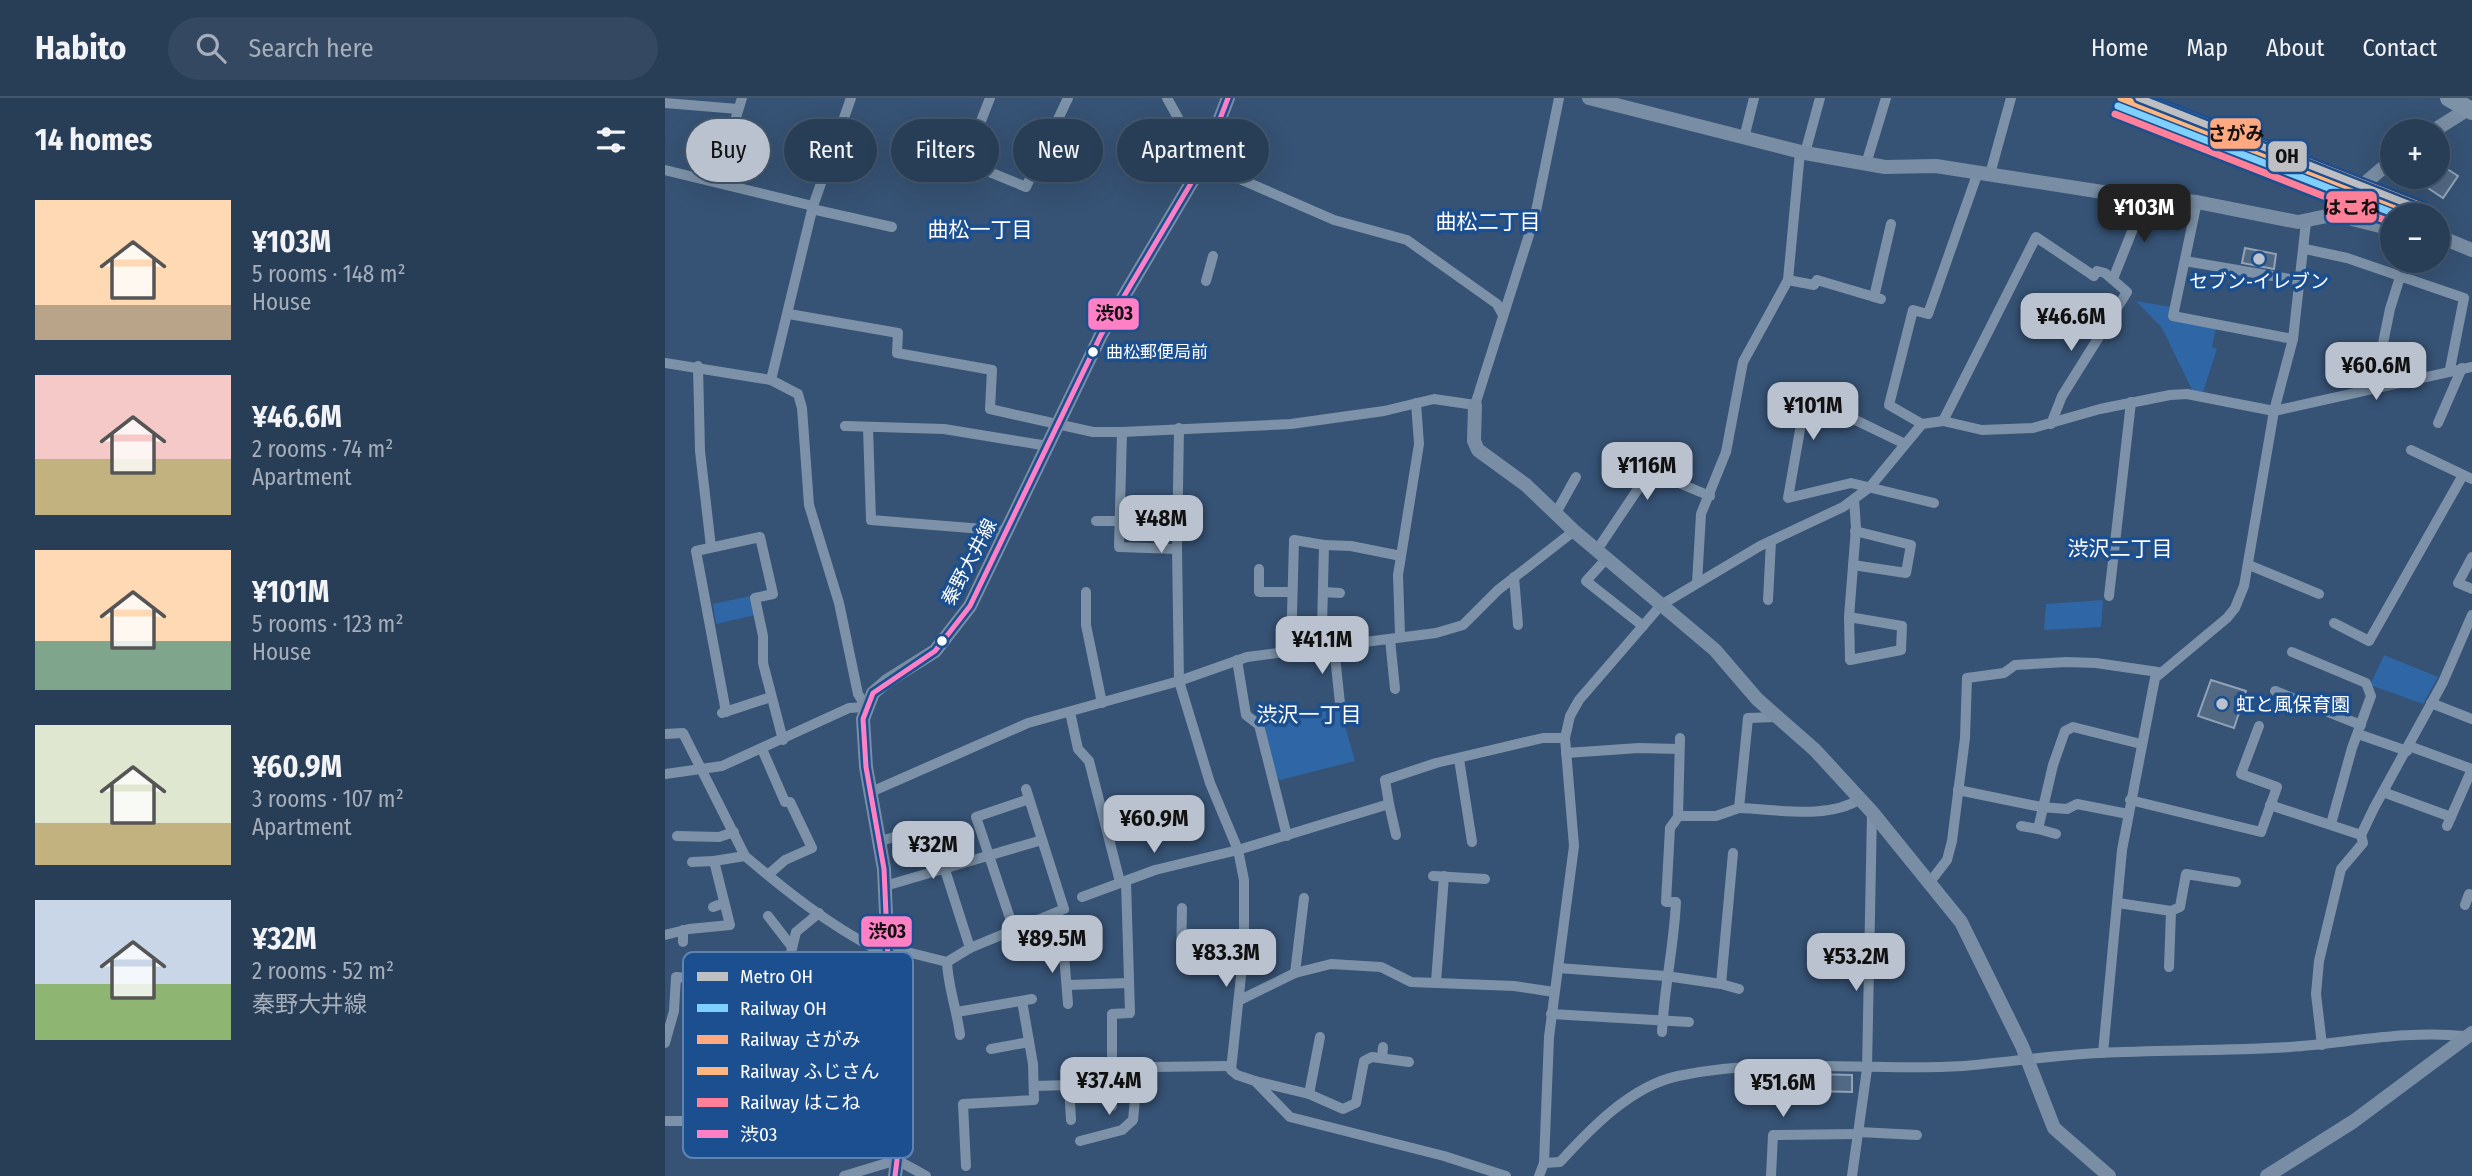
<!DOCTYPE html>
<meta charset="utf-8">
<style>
:root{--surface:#283e57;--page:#344961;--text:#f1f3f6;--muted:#a5aeba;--line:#44576d;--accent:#b9c2ce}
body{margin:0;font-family:"Fira Sans Condensed","Noto Sans JP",sans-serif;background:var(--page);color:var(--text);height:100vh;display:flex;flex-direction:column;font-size:26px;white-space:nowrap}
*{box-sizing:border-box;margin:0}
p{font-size:23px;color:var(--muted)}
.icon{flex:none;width:38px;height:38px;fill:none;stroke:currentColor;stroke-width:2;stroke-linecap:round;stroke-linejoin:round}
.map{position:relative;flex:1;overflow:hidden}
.details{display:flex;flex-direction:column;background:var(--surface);width:665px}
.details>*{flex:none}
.banner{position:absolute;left:21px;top:21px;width:665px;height:63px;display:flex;gap:14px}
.controls{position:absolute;left:1715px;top:21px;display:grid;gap:14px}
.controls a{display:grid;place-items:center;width:70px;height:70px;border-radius:50%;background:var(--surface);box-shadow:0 7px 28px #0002,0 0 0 2px var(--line);font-size:35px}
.price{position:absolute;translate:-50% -60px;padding:0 16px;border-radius:14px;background:var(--accent);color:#111;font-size:23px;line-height:46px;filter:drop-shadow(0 2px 4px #0008)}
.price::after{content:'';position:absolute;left:50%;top:42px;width:21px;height:16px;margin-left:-10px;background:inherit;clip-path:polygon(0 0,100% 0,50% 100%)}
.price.selected{background:#222;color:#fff}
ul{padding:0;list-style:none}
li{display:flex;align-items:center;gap:21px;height:175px;padding:0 35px}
li span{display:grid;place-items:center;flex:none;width:196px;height:140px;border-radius:0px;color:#555}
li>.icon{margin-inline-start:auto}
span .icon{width:84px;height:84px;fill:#fffc;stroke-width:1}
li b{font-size:30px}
h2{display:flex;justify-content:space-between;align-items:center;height:84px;padding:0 35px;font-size:30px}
.tag{padding:0 24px;border-radius:32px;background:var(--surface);box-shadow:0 7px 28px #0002,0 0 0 2px var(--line);font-size:24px;line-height:63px}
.tag.selected{background:var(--accent);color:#111}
header{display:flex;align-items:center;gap:42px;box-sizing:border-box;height:98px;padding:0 35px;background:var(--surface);border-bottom:2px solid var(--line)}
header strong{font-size:33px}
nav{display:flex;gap:38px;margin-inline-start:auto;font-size:24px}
.search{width:490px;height:63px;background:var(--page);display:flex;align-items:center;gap:18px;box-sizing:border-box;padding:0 24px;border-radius:38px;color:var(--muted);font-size:26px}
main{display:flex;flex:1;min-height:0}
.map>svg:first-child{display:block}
.green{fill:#2f66a5}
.building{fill:#526984;stroke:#92a2b6;stroke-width:2}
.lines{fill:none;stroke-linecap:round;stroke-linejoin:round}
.street{stroke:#7d92a8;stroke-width:10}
.secondary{stroke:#798da4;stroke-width:14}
.highway{stroke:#7e92a7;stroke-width:18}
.bus-1-casing{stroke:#1b4f8f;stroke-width:10}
.bus-1{stroke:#ff80c5;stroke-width:5}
.rail-1-casing{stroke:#1b4f8f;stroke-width:12}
.rail-2-casing{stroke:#1b4f8f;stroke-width:12}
.rail-3-casing{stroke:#1b4f8f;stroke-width:12}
.rail-4-casing{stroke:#1b4f8f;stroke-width:12}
.rail-1{stroke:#80d0ff;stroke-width:7}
.rail-2{stroke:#ffa980;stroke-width:7}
.rail-3{stroke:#ffb580;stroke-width:7}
.rail-4{stroke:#ff8098;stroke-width:7}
.metro-1-casing{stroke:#1b4f8f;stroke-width:12}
.metro-1{stroke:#bdbfc2;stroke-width:7}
.poi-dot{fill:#b9c2ce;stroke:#1b4f8f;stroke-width:2.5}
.bus-dot{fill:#fff;stroke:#1b4f8f;stroke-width:2.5}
.labels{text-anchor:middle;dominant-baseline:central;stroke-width:7;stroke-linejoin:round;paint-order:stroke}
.bus-label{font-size:17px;fill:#fff;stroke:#1b4f8f;text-anchor:start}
.poi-label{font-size:19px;fill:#fff;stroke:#1b4f8f}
.street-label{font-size:19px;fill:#fff;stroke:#1b4f8f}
.neighbourhood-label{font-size:21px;fill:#fff;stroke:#1b4f8f}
.key{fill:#1b4f8f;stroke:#5f84b1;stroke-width:2}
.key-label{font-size:19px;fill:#fff}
.line-badge{stroke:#1b4f8f;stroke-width:2.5}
.pale-badge-label{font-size:19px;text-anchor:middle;font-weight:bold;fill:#111}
</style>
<header>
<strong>Habito</strong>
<div class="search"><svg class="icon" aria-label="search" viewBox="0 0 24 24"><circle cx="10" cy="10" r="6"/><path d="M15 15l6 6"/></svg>Search here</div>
<nav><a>Home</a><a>Map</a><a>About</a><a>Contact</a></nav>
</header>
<main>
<section class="details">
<h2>14 homes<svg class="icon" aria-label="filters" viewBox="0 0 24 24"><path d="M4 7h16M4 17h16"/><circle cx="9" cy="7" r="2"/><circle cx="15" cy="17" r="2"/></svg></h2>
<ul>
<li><span style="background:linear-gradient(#ffd9b3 75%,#b9a48a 0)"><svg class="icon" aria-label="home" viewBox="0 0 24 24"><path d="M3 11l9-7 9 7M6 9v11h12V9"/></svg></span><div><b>¥103M</b><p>5 rooms · 148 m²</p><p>House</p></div></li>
<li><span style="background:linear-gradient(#f6c9c9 60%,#c2b280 0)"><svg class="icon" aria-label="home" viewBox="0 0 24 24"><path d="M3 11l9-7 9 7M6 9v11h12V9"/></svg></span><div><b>¥46.6M</b><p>2 rooms · 74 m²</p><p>Apartment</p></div></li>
<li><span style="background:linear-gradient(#ffd9b3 65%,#7fa58c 0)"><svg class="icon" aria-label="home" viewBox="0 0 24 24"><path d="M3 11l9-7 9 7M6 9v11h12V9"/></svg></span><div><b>¥101M</b><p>5 rooms · 123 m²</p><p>House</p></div></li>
<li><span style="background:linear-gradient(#dfe7d0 70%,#c2b280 0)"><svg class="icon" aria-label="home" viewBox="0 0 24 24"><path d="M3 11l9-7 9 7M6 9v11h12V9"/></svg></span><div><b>¥60.9M</b><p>3 rooms · 107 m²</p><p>Apartment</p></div></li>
<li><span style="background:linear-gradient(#c9d6e8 60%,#8fb573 0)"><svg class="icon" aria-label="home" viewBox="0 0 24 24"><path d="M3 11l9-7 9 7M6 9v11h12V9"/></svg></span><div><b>¥32M</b><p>2 rooms · 52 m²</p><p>秦野大井線</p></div></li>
</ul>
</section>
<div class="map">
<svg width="1807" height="1078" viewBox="0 0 1807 1078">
<rect width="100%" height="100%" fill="#365274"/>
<g class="green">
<path d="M 1471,203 L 1506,209 L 1504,221 L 1551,230 L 1547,249 L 1552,251 L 1538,294 L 1527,292 L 1497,230 Z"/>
<path d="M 85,498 L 90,517 L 51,526 L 48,506 Z"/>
<path d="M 1438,502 L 1436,529 L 1379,532 L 1381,506 Z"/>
<path d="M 1719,557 L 1773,579 L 1758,606 L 1705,587 Z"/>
<path d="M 675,610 L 690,663 L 615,682 L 611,679 L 598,622 Z"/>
</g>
<g class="building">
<path d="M 1773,65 L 1793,78 L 1778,100 L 1760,88 L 1767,79 L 1773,79 Z"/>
<path d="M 1580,150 L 1611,156 L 1609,171 L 1577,165 Z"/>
<path d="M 1546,582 L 1581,593 L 1569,630 L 1533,618 Z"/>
<path d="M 1146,976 L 1187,977 L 1187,994 L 1146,993 Z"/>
</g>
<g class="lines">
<g class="street">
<path d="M 325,0 L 300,64 L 361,89 L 403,0"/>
<path d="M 502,0 L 538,65 L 669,122 L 742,142 L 832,206 L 838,217"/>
<path d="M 0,5 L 73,11"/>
<path d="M 1079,40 L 1089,0"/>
<path d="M 1140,55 L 1155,0"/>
<path d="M 1201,66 L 1221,0"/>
<path d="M 0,72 L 148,108"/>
<path d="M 1325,76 L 1346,0"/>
<path d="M 51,84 L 77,0"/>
<path d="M 1532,104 L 1508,218 L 1628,241"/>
<path d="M 147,111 L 227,129"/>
<path d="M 1640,151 L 1682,160 L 1799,200 L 1785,271"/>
<path d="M 1520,163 L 1637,183"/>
<path d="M 1448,181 L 1481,98"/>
<path d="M 1123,182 L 1149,187 L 1152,182 L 1216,201"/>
<path d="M 541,183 L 548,158"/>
<path d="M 1209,199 L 1226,126"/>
<path d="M 124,216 L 233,235 L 232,255 L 327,272 L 325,311 L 428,334 L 457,334 L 626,326 L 719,313 L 769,301 L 810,307 L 870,118 L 894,0"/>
<path d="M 0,265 L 106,282 L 133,296 L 137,310 L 144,407 L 174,505 L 193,596 L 201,609 L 184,610 L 57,668 L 0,676"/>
<path d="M 33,268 L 35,353 L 46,449"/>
<path d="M 106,282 L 148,108 L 186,0"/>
<path d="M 1709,289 L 1725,211 L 1735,179"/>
<path d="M 1278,323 L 1371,139 L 1429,178 L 1432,173 L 1440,175 L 1462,194 L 1397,298 L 1386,326"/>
<path d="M 1773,325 L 1797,270"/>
<path d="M 1257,326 L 1224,307 L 1248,212 L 1263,216 L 1313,74"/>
<path d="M 180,328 L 279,331 L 383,348"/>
<path d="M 203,329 L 206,422 L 343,433"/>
<path d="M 514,330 L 512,451 L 514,583 L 545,685 L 573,752 L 579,782 L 579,850 L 566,972 L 572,977 L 590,983 L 625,1019 L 779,1058 L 841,1078"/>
<path d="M 457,334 L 454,449 L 512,451"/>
<path d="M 1238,345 L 1178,316 L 1139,309 L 1123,400 L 1186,385 L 1269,405"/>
<path d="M 1746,352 L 1807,381"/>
<path d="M 891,415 L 911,379"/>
<path d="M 431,423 L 455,423"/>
<path d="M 932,452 L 985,373 L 1045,398"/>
<path d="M 1807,459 L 1793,485 L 1807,491"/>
<path d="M 942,460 L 921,483 L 978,528"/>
<path d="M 1188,467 L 1241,475 L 1246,447 L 1190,433"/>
<path d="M 1584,467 L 1654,496"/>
<path d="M 594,471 L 594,494 L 625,494"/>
<path d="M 849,479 L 853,527"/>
<path d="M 1032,485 L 1036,416 L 1061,354 L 1078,264 L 1123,182 L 1135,54"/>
<path d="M 421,494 L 421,527 L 437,605"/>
<path d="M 658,494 L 675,495"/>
<path d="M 1444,498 L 1466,304"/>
<path d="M 1103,502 L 1106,443"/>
<path d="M 1184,519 L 1237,528 L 1236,552 L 1185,562 Z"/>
<path d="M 1184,519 L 1191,430 L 1189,401"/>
<path d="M 1669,525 L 1704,543 L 1798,377"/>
<path d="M 735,537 L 733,477 L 754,346 L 751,305"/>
<path d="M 725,541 L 730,591"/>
<path d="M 662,548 L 657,530 L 659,447 L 686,448 L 736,458"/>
<path d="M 669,548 L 675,606"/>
<path d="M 626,553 L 629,442 L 659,447"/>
<path d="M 1627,554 L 1701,585 L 1706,598 L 1687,650 L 1666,726"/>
<path d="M 572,562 L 581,617 L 594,627 L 622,738"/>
<path d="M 1610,593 L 1696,627"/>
<path d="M 1766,605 L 1807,621"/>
<path d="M 61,614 L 31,453 L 95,439 L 108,496 L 90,500 L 98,538 L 98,565 L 118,642"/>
<path d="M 405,614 L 413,651 L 424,663 L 455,784"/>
<path d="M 57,615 L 106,599"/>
<path d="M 0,636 L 18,635 L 80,758 C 120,792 164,827 211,851 L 222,854 L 230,851 L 282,864 L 305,850 L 399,811 L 361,691"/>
<path d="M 1693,636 L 1742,653"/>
<path d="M 1744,648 L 1807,671"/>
<path d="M 97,651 L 120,704 L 125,704 L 147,750 L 120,762 L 104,776"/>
<path d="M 901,655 L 974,650 L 1014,651"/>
<path d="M 794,661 L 807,744"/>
<path d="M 1293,692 L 1376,709 L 1402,711 L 1412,706 L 1463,716"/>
<path d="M 206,694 L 363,625 L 514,583 L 582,559 L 771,535 L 798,527 L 833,492 L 909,433"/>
<path d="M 1718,694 L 1786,719"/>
<path d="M 1465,702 L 1596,734 L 1612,689 L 1576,676 L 1594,628"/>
<path d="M 724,706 L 731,737"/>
<path d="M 1605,707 L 1696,737"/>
<path d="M 1074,710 C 1110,711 1163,722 1195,701"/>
<path d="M 1013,718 L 1051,718 L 1074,710 L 1083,620 L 1112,619"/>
<path d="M 1356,728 L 1373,731"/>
<path d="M 1782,728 L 1807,671"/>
<path d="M 1391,736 L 1373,731 L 1388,667 L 1400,633 L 1408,629 L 1476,646"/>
<path d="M 12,738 L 54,739 L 69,734"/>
<path d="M 216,743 L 266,728 L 305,850"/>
<path d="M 27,764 L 49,763"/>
<path d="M 768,778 L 820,781"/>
<path d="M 1265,784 L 1282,762 L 1287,743 L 1300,640 L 1302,580 L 1339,575 L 1350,567 L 1401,564 L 1431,565 L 1493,574"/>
<path d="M 220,788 L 377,742"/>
<path d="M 417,799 L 490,772 L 573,752 L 724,706 L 720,682 L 771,665 L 878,640 L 900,640"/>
<path d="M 1453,805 L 1506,813 L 1504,869"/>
<path d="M 1800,807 L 1804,796"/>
<path d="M 48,809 L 59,805"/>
<path d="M 1506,813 L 1515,809 L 1521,776 L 1571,784"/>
<path d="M 103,818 L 127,849"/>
<path d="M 18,832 L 18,844"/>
<path d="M 349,832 L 311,719 L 364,701"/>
<path d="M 0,837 L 24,831 L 65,827 L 49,763 L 80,758"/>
<path d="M 398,844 L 403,906"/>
<path d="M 282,864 C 283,889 292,912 295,937"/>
<path d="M 516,864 L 517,810"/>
<path d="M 893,870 L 1001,878 L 1056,886 L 1068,755"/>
<path d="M 122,871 C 146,879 172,877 194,888 L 195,912 L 187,972"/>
<path d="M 630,875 L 639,800"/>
<path d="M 771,884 L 779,778"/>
<path d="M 1056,886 L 1074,891"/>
<path d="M 403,887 L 464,885"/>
<path d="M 575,902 L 630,875 L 666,866 L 716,869 L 746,884 L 849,888 L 889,894"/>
<path d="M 292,914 L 367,901"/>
<path d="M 886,916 L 1024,924"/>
<path d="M 997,934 C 999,890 1009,848 1011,804 L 1001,804 L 1005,730 L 1013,719 L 1015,640"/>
<path d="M 192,937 L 226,934"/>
<path d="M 0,945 L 9,913 L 11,879 L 68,884 L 104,893"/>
<path d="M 1657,947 L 1651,896 L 1654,863 L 1676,771 L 1698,745 L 1696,737 L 1709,710 L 1778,584 L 1807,517"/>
<path d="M 326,951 L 364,944"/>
<path d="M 1438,955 L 1457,752 L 1490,580 L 1562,520 L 1570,510 L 1579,488 L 1609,313 L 1628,241 L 1641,124"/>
<path d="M 717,960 L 718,949"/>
<path d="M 590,983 L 644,996 L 678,1011 L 691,1005 L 699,963 L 707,959 L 744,964"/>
<path d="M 369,988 L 404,987 L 406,1022"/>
<path d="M 446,995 L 472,994"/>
<path d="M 644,996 L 655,939"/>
<path d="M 447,1008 L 447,916 L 465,915 L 461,783"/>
<path d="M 0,1023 L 24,1023 L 43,1016 L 83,925 L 122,871 L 131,834 L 154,815"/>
<path d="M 1194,1034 L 1252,1037"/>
<path d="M 415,1043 L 457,1032 L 468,1022 L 472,980 L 487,969 L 565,968"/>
<path d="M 879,1065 L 895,1064 C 925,1031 966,988 1013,978 C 1106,958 1204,974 1298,968 C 1344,964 1389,957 1435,955 C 1498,952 1562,953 1625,949 C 1683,945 1742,932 1799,938"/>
<path d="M 301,1068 L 298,1006 L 369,1002 L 368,966 L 357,903"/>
<path d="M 179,1078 L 232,1062 L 261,1078"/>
<path d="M 874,1078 L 879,1065 L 884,939 L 909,748 L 900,640 L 905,618 L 914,602 L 996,507 L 1095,448 L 1178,409 L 1205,389 L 1257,326 L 1278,323 L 1317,332 L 1368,330 L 1435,311 L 1505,297 L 1522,296 L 1609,313 L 1807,269"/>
<path d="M 1106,1078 L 1108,1037 L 1193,1036"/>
<path d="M 1187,1078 L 1202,971 L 1207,714"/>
</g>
<g class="secondary">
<path d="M 924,0 L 1140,55 L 1220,69 L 1271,68 L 1444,95 L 1532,104 L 1633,124 L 1662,118 L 1727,62"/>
<path d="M 1768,33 L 1803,11"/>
<path d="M 1677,107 L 1687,121 L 1727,131"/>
<path d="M 1773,138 L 1807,152"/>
<path d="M 810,307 L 809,343 L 813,352 L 861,387 L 909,433 L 1050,552 L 1092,601 L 1150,652 L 1207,714 L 1296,824 L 1357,948 L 1389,1030 L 1444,1078"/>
<path d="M 230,1078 L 232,1062 L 219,771 L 201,669 L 198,621 L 208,595 L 222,583 L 270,553 L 305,508 L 436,237 L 538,65 L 563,0"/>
<path d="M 1602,1078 L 1689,1023 L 1807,935"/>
</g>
<path class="highway" d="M 1784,0 L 1807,13"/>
<defs>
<path id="bus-1" d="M 230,1078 L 232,1062 L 219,771 L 201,669 L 198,621 L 208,595 L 270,553 L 305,508 L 436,237 L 538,65 L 563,0"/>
</defs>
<use href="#bus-1" class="bus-1-casing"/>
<use href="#bus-1" class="bus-1"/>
<defs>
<path id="rail-1" d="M 1453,8 L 1733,117"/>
<path id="rail-2" d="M 1480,0 L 1759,109"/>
<path id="rail-3" d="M 1456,0 L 1756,117"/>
<path id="rail-4" d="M 1450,16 L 1727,125"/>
</defs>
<use href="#rail-1" class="rail-1-casing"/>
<use href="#rail-2" class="rail-2-casing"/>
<use href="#rail-3" class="rail-3-casing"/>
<use href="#rail-4" class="rail-4-casing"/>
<use href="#rail-1" class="rail-1"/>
<use href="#rail-2" class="rail-2"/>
<use href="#rail-3" class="rail-3"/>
<use href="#rail-4" class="rail-4"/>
<defs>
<path id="metro-1" d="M 1474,0 L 1771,117"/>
</defs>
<use href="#metro-1" class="metro-1-casing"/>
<use href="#metro-1" class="metro-1"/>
</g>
<g class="poi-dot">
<circle cx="1594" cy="161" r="7"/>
<circle cx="1557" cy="606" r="7"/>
</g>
<g class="bus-dot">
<circle cx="428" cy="254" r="6"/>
<circle cx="277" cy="543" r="6"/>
</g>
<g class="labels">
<g class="bus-label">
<text x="441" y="254">曲松郵便局前</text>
</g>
<g class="poi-label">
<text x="1594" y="183">セブン-イレブン</text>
<text x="1571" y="606" text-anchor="start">虹と風保育園</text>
</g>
<g class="street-label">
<text transform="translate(304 464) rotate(-62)">秦野大井線</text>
</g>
<g class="neighbourhood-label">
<text x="823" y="124">曲松二丁目</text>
<text x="315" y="132">曲松一丁目</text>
<text x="1455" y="451">渋沢二丁目</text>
<text x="644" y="617">渋沢一丁目</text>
</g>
</g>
<rect x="18" y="854" width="230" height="206" rx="10" class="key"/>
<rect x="32" y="874" width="31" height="9" fill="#bdbfc2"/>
<rect x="32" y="906" width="31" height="8" fill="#80d0ff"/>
<rect x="32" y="937" width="31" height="9" fill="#ffa980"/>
<rect x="32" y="969" width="31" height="8" fill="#ffb580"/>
<rect x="32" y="1000" width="31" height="9" fill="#ff8098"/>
<rect x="32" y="1032" width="31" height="8" fill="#ff80c5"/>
<g class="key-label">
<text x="75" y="885">Metro OH</text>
<text x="75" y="917">Railway OH</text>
<text x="75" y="948">Railway さがみ</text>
<text x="75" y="980">Railway ふじさん</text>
<text x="75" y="1011">Railway はこね</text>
<text x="75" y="1043">渋03</text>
</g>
<g class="line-badge">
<rect x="1544" y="19" width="53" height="33" rx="7" fill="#ffa980"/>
<rect x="1602" y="42" width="41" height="33" rx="7" fill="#bdbfc2"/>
<rect x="1660" y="92" width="53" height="34" rx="7" fill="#ff8098"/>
<rect x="422" y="199" width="53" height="34" rx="7" fill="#ff80c5"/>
<rect x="195" y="817" width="53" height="33" rx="7" fill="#ff80c5"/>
</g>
<g class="pale-badge-label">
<text x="1571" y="42">さがみ</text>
<text x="1622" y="65">OH</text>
<text x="1686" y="116">はこね</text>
<text x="449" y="222">渋03</text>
<text x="222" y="840">渋03</text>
</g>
</svg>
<div class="controls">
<a>+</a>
<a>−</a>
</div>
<b class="price selected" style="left:1479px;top:146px">¥103M</b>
<b class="price" style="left:1406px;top:255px">¥46.6M</b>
<b class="price" style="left:1711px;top:304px">¥60.6M</b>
<b class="price" style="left:1148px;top:344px">¥101M</b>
<b class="price" style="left:982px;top:404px">¥116M</b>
<b class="price" style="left:496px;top:457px">¥48M</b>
<b class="price" style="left:657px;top:578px">¥41.1M</b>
<b class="price" style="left:489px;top:757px">¥60.9M</b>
<b class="price" style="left:268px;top:783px">¥32M</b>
<b class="price" style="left:387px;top:877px">¥89.5M</b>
<b class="price" style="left:561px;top:891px">¥83.3M</b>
<b class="price" style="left:1191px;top:895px">¥53.2M</b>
<b class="price" style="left:444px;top:1019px">¥37.4M</b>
<b class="price" style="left:1118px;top:1021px">¥51.6M</b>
<div class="banner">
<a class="tag selected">Buy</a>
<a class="tag">Rent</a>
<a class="tag">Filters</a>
<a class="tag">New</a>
<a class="tag">Apartment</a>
</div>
</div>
</main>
